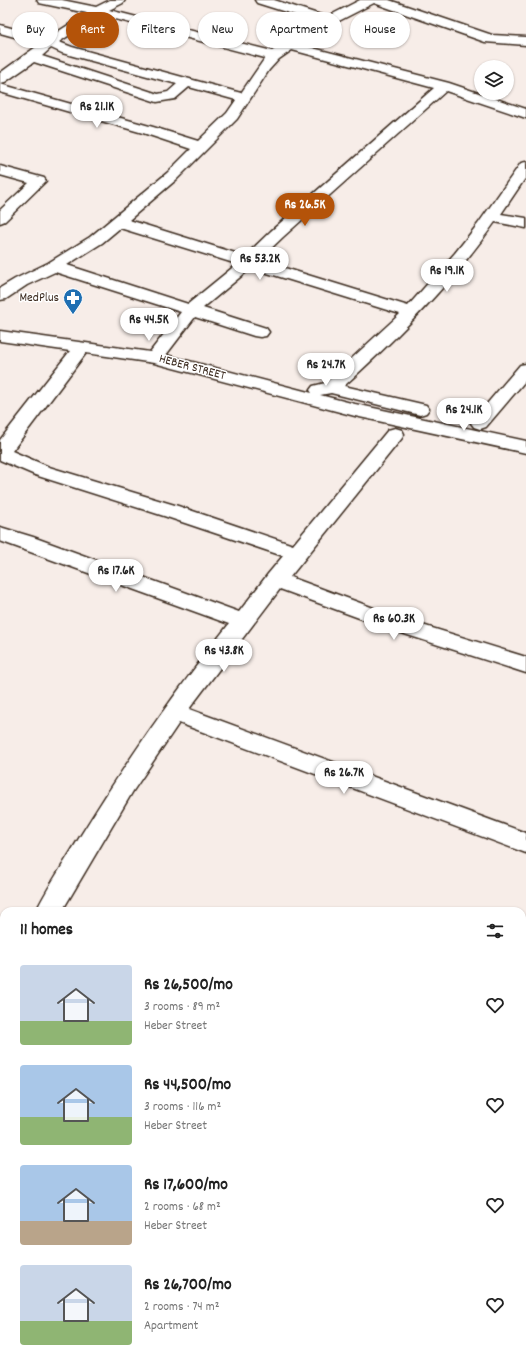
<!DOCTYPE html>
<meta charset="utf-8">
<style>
:root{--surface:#fff;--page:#f6f6f6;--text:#222;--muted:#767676;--accent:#b45309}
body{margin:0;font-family:Dekko,sans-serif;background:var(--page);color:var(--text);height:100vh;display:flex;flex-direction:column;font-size:15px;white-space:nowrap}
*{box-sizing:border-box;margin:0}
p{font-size:13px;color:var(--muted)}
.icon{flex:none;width:22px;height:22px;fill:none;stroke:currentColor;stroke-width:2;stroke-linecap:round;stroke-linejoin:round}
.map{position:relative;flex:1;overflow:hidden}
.sheet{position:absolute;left:0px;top:907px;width:526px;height:456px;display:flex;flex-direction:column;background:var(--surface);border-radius:12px 12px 0 0;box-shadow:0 1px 3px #0004}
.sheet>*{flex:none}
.guide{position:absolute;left:12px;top:12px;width:502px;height:36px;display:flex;gap:8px}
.controls{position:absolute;left:474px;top:60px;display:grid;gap:8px}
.controls a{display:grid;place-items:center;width:40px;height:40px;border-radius:50%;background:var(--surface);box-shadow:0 1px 3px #0004;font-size:20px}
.price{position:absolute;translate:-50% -34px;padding:0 9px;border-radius:14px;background:#fff;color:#222;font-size:13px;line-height:26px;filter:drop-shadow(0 1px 2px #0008)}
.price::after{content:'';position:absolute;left:50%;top:24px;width:12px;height:9px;margin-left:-6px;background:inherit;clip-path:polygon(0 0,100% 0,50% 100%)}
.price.active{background:var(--accent);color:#fff}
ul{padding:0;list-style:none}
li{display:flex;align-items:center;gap:12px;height:100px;padding:0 20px}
li span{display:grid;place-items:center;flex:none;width:112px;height:80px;border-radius:4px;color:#555}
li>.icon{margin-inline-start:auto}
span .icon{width:48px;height:48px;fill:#fffc;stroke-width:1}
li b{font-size:17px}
h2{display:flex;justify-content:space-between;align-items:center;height:48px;padding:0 20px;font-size:17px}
.pill{padding:0 14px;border-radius:18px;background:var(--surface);box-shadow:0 1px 3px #0004;font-size:14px;line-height:36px}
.pill.active{background:var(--accent);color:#fff}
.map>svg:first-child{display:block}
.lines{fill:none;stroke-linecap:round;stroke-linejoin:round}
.minor-casing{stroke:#3b2a1e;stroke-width:3}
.minor{fill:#fff;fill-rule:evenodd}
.labels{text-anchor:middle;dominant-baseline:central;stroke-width:3;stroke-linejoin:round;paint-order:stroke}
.far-poi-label{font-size:13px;fill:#3b2a1e;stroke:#fff;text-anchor:end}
.far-street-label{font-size:13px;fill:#3b2a1e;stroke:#fff}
</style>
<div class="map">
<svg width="526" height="1363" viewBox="0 0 526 1363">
<rect width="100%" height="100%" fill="#f7ede8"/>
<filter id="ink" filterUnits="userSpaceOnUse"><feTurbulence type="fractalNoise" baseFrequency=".025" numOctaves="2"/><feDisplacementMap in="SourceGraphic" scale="8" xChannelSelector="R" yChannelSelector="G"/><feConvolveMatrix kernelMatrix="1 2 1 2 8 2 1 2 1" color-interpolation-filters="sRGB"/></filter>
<g filter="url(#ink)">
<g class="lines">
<defs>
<g id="minor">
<path d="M 37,0 L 62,0 L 96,7 L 110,0 L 125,0 L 123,3 L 109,10 L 272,51 L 318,22 L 257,3 L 255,0 L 274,0 L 327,17 L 360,0 L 389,0 L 492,35 L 526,37 L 526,45 L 485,42 L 374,3 L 333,24 L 301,45 L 449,83 L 526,109 L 526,118 L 446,91 L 283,237 L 259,260 L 408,306 L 455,253 L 478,224 L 521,163 L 526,162 L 526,177 L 501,214 L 526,218 L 526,228 L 495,222 C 452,283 399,336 344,386 L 426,405 L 429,409 L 426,413 L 420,415 L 331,393 L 320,395 L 355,404 L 526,441 L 526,453 L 355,416 L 154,363 L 86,353 L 12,451 L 49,467 L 178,506 L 293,545 L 388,430 L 395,428 L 402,430 L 404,434 L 402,438 L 290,577 L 406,620 L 526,657 L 526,673 L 392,630 L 280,589 L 189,709 L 526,833 L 526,853 L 179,723 L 133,791 L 62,911 L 36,911 C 49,885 66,860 81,835 C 126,762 175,692 229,624 L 0,541 L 0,527 L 33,537 L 239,612 L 268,574 L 283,556 L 164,516 L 35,475 L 0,460 L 0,440 L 70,351 L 0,341 L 0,331 L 150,352 L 181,312 L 55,272 L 27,285 L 6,299 L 0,300 L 0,288 L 15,279 L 48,263 L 90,237 L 167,173 L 191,149 L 143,133 L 0,92 L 0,84 L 153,127 L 198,141 L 227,113 L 236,100 L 189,87 L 175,99 L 157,102 L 34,62 L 5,82 L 0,83 L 0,73 L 40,44 L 0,33 L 0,25 L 48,38 L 87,13 L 39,3 ZM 100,15 L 265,58 L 241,93 L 72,47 L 59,42 ZM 51,48 L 62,53 L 177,84 L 168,92 L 158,94 L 42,56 ZM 292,50 L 434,88 L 271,231 L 245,256 L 129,220 L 177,179 L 237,119 L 269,70 L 279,59 ZM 120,228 L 237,264 L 188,304 L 67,265 L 102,243 ZM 251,268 L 400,314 L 325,383 L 313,386 L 310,390 L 312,393 L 166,355 L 195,317 L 254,336 L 260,337 L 266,336 L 269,332 L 266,328 L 203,308 Z"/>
<path d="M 0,166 L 44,178 L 46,181 L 5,221 L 0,223 L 0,210 L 29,183 L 0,175 Z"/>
<path d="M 526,364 L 526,380 L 486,427 L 480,429 L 474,427 L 471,423 L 474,419 L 520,365 Z"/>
<path d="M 4,970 L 4,998 L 0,1000 L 0,972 Z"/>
<path d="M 522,1140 L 526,1142 L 526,1170 L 522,1168 Z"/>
<path d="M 0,1150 L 4,1151 L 4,1180 L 0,1179 Z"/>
<path d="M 411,1359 L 449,1359 L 451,1363 L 413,1363 Z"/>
</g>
</defs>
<use href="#minor" class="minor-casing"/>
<use href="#minor" class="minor"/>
</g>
</g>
<defs>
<symbol id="pharmacy-pin" viewBox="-11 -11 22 30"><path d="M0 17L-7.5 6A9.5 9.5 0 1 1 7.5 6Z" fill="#1f6fb2" stroke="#fff"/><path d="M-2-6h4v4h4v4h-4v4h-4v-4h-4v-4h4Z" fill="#fff"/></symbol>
</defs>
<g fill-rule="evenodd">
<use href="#pharmacy-pin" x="62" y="287" width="22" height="30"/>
</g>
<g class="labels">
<g class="far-poi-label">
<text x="59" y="298">MedPlus</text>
</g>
<g class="far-street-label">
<text transform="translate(192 368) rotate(15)">HEBER STREET</text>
</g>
</g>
</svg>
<div class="controls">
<a><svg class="icon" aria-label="layers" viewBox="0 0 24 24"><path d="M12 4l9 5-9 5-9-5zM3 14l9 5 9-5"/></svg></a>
</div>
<b class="price" style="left:97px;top:129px">Rs 21.1K</b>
<b class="price active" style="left:305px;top:227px">Rs 26.5K</b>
<b class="price" style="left:260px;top:281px">Rs 53.2K</b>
<b class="price" style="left:447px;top:293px">Rs 19.1K</b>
<b class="price" style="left:149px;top:342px">Rs 44.5K</b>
<b class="price" style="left:326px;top:387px">Rs 24.7K</b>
<b class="price" style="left:464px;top:432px">Rs 24.1K</b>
<b class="price" style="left:116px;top:593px">Rs 17.6K</b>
<b class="price" style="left:394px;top:641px">Rs 60.3K</b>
<b class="price" style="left:224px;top:673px">Rs 43.8K</b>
<b class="price" style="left:344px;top:795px">Rs 26.7K</b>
<div class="guide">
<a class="pill">Buy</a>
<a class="pill active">Rent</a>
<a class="pill">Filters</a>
<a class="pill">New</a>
<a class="pill">Apartment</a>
<a class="pill">House</a>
</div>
<section class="sheet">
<h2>11 homes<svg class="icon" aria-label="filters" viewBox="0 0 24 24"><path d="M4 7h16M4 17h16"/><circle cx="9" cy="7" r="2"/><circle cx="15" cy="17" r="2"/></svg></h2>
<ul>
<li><span style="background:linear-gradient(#c9d6e8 70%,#8fb573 0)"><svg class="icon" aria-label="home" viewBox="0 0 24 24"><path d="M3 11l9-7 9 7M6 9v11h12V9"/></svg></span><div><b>Rs 26,500/mo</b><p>3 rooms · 89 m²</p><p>Heber Street</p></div><svg class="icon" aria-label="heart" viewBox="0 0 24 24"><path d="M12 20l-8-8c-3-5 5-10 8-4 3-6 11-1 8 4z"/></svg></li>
<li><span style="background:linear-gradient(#a9c7e8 65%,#8fb573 0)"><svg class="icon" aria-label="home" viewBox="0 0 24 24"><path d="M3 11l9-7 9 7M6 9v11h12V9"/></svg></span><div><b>Rs 44,500/mo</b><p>3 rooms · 116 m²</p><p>Heber Street</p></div><svg class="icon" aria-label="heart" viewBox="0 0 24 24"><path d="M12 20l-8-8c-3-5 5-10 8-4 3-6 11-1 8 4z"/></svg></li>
<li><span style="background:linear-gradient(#a9c7e8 70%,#b9a48a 0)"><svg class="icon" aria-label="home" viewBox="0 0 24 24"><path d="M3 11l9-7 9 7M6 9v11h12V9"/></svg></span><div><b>Rs 17,600/mo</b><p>2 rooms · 68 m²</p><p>Heber Street</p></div><svg class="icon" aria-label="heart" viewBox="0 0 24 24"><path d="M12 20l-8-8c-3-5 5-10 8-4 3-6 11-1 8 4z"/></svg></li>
<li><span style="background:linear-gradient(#c9d6e8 70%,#8fb573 0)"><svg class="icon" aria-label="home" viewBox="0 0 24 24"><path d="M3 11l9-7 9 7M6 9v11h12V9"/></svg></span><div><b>Rs 26,700/mo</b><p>2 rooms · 74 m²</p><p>Apartment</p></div><svg class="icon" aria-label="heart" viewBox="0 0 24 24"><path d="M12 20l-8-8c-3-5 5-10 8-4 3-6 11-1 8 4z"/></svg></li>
</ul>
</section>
</div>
